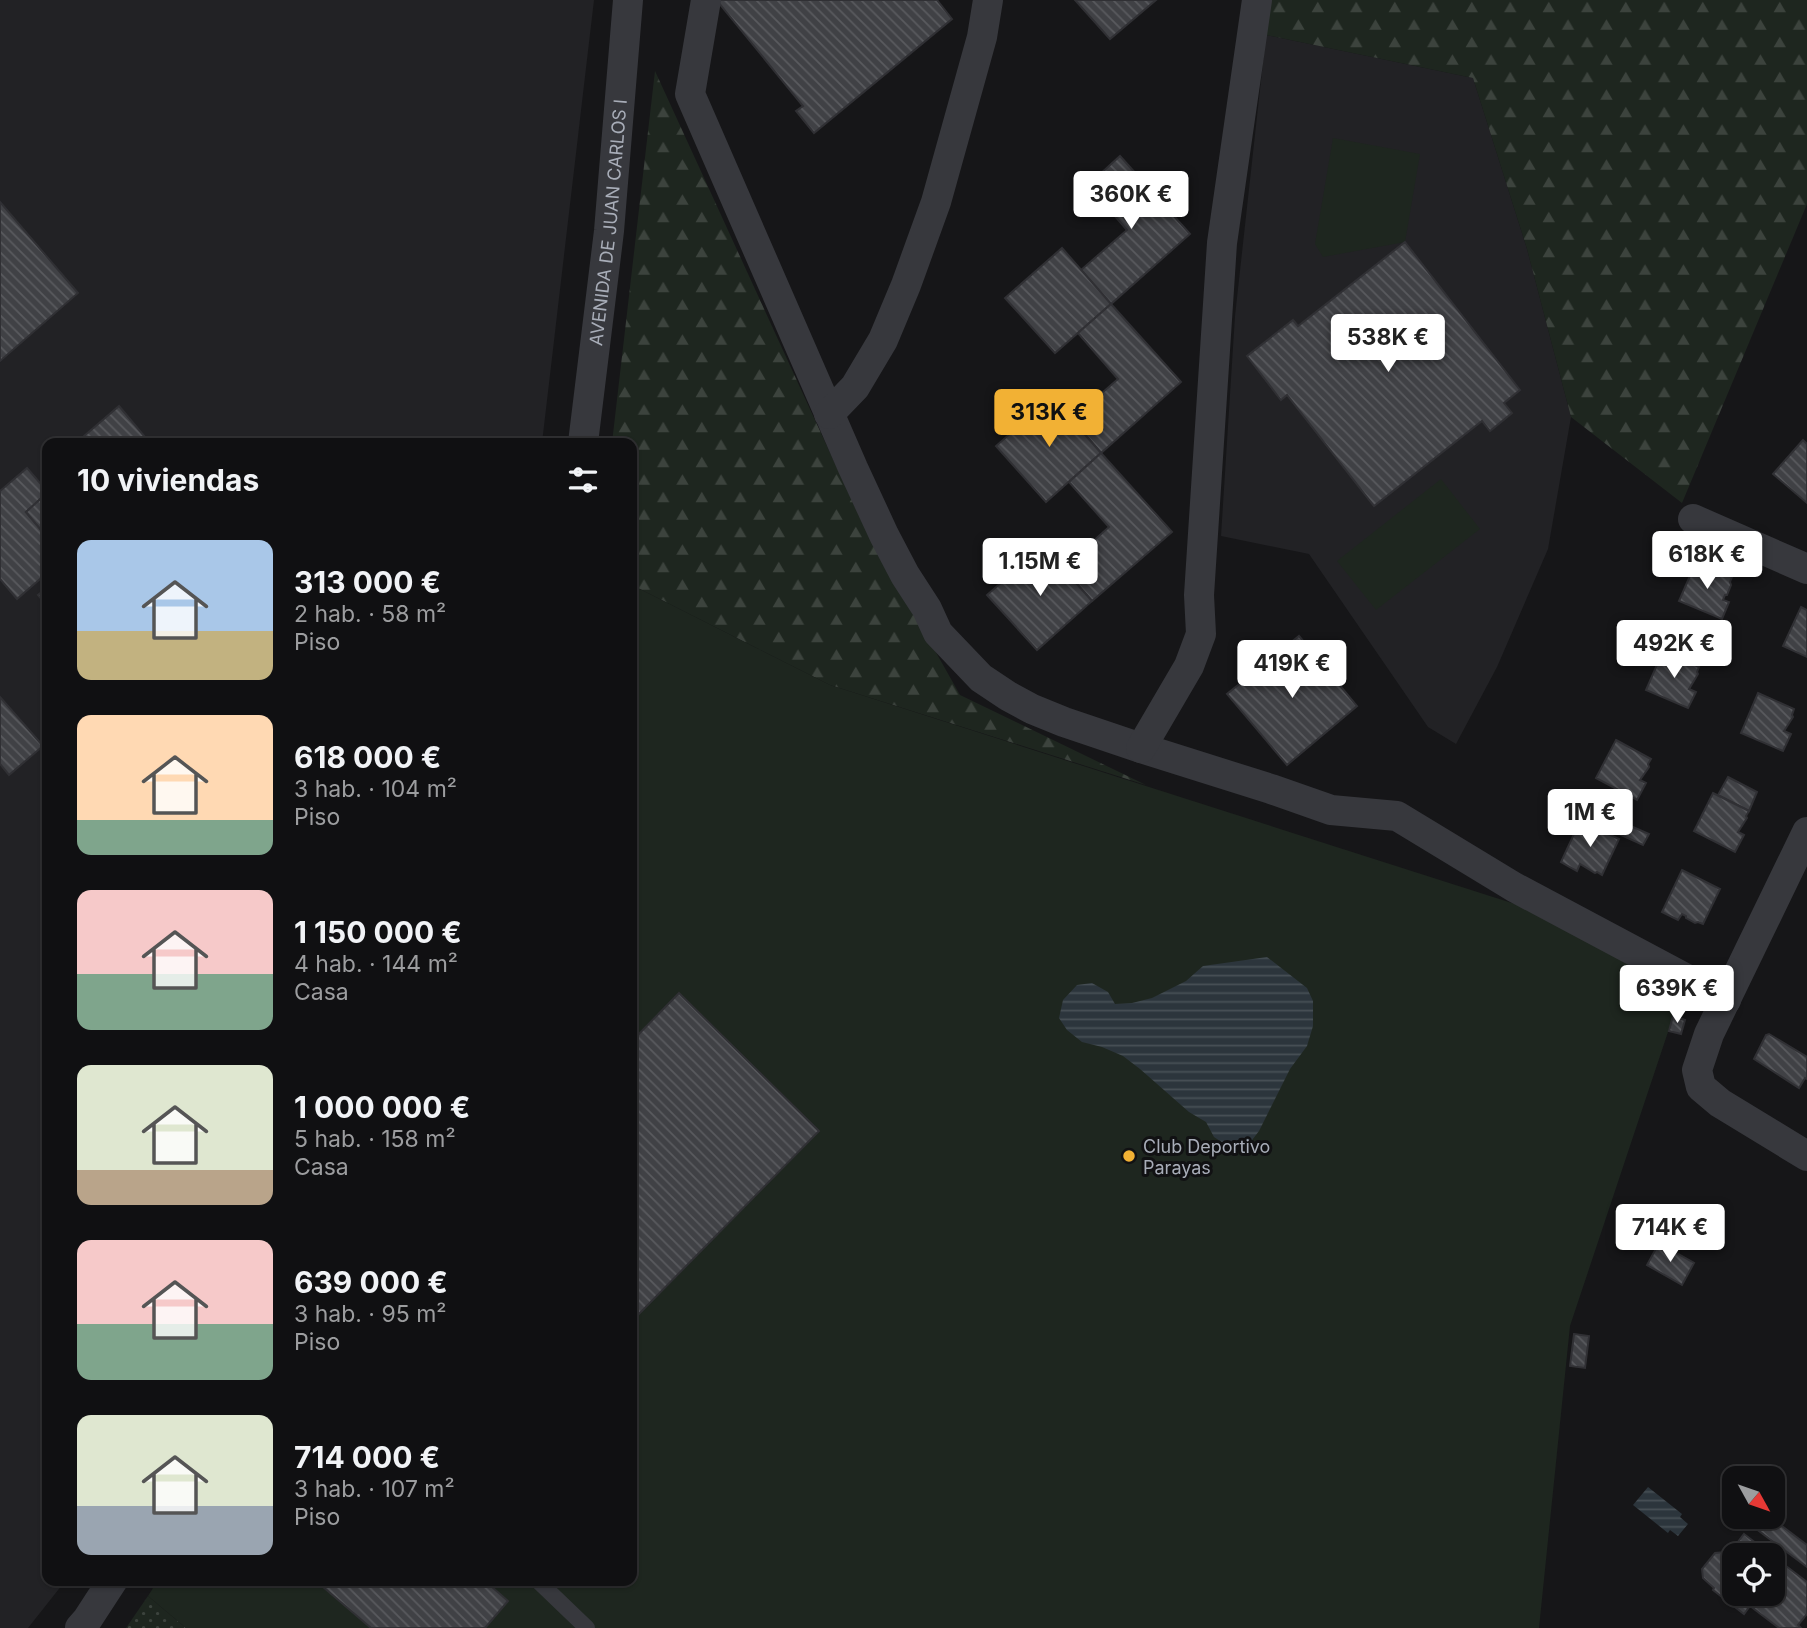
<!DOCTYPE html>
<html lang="es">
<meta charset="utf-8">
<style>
:root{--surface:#101012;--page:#1e1e20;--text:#f1f3f6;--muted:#9c9d9f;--line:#303032;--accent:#f2b134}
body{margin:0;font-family:Inter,sans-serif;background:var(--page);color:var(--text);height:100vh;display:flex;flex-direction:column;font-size:26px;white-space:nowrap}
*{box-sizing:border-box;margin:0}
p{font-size:23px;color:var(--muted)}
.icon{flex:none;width:38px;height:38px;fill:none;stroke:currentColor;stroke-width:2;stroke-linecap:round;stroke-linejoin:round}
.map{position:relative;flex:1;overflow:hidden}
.sheet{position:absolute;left:42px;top:438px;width:595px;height:1148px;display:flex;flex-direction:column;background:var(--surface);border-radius:14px;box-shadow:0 2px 5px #0004,0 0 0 2px var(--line)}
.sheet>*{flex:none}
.needle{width:46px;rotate:130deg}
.buttons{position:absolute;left:1722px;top:1466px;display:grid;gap:14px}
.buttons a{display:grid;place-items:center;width:63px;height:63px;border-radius:14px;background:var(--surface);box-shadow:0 2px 5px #0004,0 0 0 2px var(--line);font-size:35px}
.price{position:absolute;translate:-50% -60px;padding:0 16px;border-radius:7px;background:#fff;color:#222;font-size:23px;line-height:46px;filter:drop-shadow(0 2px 4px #0008)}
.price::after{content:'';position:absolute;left:50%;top:42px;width:21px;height:16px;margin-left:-10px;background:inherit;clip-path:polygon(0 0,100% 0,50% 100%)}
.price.active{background:var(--accent);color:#111}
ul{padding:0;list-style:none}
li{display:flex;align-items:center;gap:21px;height:175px;padding:0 35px}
li span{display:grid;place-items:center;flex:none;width:196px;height:140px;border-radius:14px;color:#555}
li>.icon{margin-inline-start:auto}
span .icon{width:84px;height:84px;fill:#fffc;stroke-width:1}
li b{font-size:30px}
h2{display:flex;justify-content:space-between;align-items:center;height:84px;padding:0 35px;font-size:30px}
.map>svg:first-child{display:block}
.built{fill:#222225}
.grass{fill:url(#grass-dots)}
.forest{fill:url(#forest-firs)}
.garden{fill:#1e261f}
.water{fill:url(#water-rules)}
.building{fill:url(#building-back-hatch);stroke:#303034;stroke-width:2;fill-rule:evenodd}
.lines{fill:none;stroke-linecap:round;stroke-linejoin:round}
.lane{stroke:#37383d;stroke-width:16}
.street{stroke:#37383d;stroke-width:30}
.poi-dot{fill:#f2b134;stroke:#111113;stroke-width:2.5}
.labels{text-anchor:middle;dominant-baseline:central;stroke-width:6;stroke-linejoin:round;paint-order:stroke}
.street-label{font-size:18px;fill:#a8adb8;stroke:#111113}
.poi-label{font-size:18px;fill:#a8adb8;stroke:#111113;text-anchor:start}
</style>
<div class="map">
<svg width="1807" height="1628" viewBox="0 0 1807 1628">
<defs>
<pattern id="grass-dots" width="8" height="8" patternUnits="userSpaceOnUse" patternTransform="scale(1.75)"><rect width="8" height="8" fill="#1e261f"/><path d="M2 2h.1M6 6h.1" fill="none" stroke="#3c433d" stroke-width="1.8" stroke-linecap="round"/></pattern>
<pattern id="forest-firs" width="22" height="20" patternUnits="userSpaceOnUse" patternTransform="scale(1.75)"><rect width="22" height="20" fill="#1e261f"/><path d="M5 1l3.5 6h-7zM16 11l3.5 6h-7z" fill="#3c433d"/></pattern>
<pattern id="water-rules" width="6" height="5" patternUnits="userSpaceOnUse" patternTransform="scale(1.75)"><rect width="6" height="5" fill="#2c353c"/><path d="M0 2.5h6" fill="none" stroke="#485056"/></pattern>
<pattern id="building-back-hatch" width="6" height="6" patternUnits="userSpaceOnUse" patternTransform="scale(1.75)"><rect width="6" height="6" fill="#404145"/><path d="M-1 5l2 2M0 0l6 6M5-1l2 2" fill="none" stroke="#595a5e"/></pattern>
</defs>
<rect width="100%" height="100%" fill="#161618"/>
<g class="built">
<path d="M 0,0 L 594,0 L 542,443 L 47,443 L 47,1580 L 66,1580 L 28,1628 L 0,1628 Z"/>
<path d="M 1266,35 L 1473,78 L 1527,249 L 1571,417 L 1548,549 L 1497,667 L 1456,744 L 1428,727 L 1309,554 L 1221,536 L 1235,316 Z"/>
</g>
<path class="grass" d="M 148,1596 L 186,1628 L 126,1628 Z"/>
<g class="forest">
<path d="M 1270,0 L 1807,0 L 1807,204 L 1682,503 L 1571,417 L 1527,249 L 1473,78 L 1266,35 Z"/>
<path d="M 655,71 L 859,516 L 960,695 L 1146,785 L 830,685 L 632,585 L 632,443 L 612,443 Z"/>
</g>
<g class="garden">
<path d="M 1333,138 L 1420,154 L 1405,242 L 1323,257 L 1315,244 Z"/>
<path d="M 1441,479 L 1480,529 L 1376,610 L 1337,561 Z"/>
<path d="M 632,585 L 830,685 L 1515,904 L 1683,987 L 1570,1326 L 1539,1628 L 186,1628 L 148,1596 L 158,1580 L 632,1580 Z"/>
</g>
<g class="water">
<path d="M 1267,957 L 1307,988 L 1313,1001 L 1313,1026 L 1307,1046 L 1290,1069 L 1259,1131 L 1246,1148 L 1226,1145 L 1214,1137 L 1206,1122 L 1189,1112 L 1140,1069 L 1123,1056 L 1102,1047 L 1082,1042 L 1067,1030 L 1059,1018 L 1063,1000 L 1077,985 L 1092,983 L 1108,992 L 1115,1004 L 1132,1003 L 1152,998 L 1186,981 L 1203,966 Z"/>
<path d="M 1648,1487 L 1682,1514 L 1680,1517 L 1688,1524 L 1678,1536 L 1670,1530 L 1668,1533 L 1633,1505 Z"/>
</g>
<g class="building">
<path d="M 721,0 L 937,0 L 952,19 L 814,133 L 796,111 L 803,106 L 718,2 Z"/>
<path d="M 1075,0 L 1156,0 L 1110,39 Z"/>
<path d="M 1120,156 L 1190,234 L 1111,304 L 1081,270 L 1127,230 L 1088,185 Z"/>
<path d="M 0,202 L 78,293 L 0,361 Z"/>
<path d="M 1405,242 L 1520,390 L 1504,403 L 1512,413 L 1490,431 L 1482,421 L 1374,506 L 1287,395 L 1281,400 L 1247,356 L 1293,320 L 1298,326 Z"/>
<path d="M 1062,248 L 1111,304 L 1055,353 L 1005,298 Z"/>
<path d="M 1111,304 L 1181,382 L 1101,453 L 1072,419 L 1118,379 L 1078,333 Z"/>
<path d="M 1052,397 L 1101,453 L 1046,502 L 996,446 Z"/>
<path d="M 119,406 L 150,443 L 76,443 Z"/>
<path d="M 1803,440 L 1807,444 L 1807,503 L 1773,474 Z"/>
<path d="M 1101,453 L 1172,532 L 1092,601 L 1063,568 L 1109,527 L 1069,482 Z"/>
<path d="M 27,468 L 47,491 L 47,493 L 26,512 L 47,537 L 47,573 L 17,599 L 0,579 L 0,491 Z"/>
<path d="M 47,493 L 47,537 L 26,512 Z"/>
<path d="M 1043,546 L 1092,601 L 1037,650 L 987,595 Z"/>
<path d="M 1696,562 L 1732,577 L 1730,582 L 1731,585 L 1727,595 L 1725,595 L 1723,600 L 1729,602 L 1722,619 L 1679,601 Z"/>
<path d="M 47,588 L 47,606 L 38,595 Z"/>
<path d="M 1801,607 L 1807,610 L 1807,657 L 1783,646 Z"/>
<path d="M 1299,636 L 1357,706 L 1287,765 L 1227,694 Z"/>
<path d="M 1663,651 L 1699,667 L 1697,672 L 1698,674 L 1689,689 L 1696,692 L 1688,708 L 1646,690 Z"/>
<path d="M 1758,693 L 1794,709 L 1792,715 L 1793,717 L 1784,731 L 1791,734 L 1783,751 L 1741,733 Z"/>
<path d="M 0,697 L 43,746 L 9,775 L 0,764 Z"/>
<path d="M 1616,740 L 1651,759 L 1648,764 L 1649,767 L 1640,780 L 1646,783 L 1637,800 L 1596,778 Z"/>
<path d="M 1728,777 L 1757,792 L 1749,811 L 1718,795 Z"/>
<path d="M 1713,793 L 1749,811 L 1746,816 L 1747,818 L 1738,832 L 1744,835 L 1735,852 L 1694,831 Z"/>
<path d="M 1580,821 L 1619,839 L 1602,875 L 1597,872 L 1595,873 L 1580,864 L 1577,871 L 1561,862 Z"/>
<path d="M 1626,824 L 1649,834 L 1643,845 L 1621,835 Z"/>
<path d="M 1682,870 L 1720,889 L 1703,924 L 1698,922 L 1695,923 L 1686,918 L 1686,916 L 1682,914 L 1678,920 L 1662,912 Z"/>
<path d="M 679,993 L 819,1131 L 632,1321 L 632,1041 Z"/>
<path d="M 1673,1016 L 1685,1020 L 1681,1034 L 1669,1031 Z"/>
<path d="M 1769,1034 L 1807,1057 L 1807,1079 L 1805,1078 L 1799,1088 L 1754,1059 L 1766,1035 Z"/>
<path d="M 1659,1243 L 1694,1263 L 1682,1285 L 1647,1265 Z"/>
<path d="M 1574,1334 L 1589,1336 L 1585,1368 L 1570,1366 Z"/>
<path d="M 1763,1517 L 1770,1517 L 1807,1545 L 1807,1567 L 1755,1528 Z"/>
<path d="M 1744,1534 L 1807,1582 L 1807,1614 L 1798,1625 L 1801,1628 L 1779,1628 L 1750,1606 L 1744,1614 L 1713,1590 L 1714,1588 L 1703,1578 L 1702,1569 L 1715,1553 L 1725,1552 L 1728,1555 ZM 1734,1556 L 1773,1556 L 1773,1594 L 1734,1594 Z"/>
<path d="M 315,1580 L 484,1580 L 508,1601 L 485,1628 L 371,1628 Z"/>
</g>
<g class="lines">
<path class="lane" d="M 537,1580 L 587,1628"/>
<g class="street">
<path d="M 706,0 L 690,94 L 853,468 L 884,535 L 905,575 L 927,609 L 938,633 L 981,678 L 1008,696 L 1032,709 L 1064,722 L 1141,748 L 1271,789 L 1331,810 L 1397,816 L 1514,887 L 1726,1000"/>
<path d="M 829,414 L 855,387 L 883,340 L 906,285 L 936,202 L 982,37 L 988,0"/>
<path id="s1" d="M 583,443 L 609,231 L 628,0"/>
<path d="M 1693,519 L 1807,569"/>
<path d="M 1141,748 L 1189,666 L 1201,634 L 1199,595 L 1222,243 L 1257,0"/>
<path d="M 1807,832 L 1709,1034 L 1697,1070 L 1701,1087 L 1720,1103 L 1807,1156"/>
<path d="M 80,1628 L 87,1620 L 113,1580"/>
</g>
</g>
<circle class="poi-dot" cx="1129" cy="1156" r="7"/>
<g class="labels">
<g class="street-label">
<text stroke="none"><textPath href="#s1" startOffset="222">AVENIDA DE JUAN CARLOS I</textPath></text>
</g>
<g class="poi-label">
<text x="1143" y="1146">Club Deportivo<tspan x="1143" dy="21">Parayas</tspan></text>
</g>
</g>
</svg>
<div class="buttons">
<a><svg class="needle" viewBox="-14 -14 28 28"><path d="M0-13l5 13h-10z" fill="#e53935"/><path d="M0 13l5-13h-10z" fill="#9c9d9f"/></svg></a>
<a><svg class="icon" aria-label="locate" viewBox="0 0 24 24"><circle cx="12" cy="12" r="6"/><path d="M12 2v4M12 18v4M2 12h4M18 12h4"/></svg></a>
</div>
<b class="price" style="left:1131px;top:231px">360K €</b>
<b class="price" style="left:1388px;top:374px">538K €</b>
<b class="price active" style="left:1049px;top:449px">313K €</b>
<b class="price" style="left:1707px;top:591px">618K €</b>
<b class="price" style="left:1040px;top:598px">1.15M €</b>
<b class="price" style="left:1674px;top:680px">492K €</b>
<b class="price" style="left:1292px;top:700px">419K €</b>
<b class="price" style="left:1590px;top:849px">1M €</b>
<b class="price" style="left:1677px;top:1025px">639K €</b>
<b class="price" style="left:1670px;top:1264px">714K €</b>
<section class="sheet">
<h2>10 viviendas<svg class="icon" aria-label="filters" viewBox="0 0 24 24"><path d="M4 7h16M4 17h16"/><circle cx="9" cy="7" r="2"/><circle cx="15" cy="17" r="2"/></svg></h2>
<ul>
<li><span style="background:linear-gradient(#a9c7e8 65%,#c2b280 0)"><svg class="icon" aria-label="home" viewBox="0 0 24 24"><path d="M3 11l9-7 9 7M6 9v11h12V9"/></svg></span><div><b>313 000 €</b><p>2 hab. · 58 m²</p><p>Piso</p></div></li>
<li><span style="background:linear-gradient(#ffd9b3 75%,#7fa58c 0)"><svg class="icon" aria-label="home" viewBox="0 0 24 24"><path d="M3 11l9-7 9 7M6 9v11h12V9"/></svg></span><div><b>618 000 €</b><p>3 hab. · 104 m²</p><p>Piso</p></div></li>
<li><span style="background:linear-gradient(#f6c9c9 60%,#7fa58c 0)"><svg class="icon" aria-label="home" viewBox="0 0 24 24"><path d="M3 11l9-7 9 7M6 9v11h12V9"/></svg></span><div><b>1 150 000 €</b><p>4 hab. · 144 m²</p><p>Casa</p></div></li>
<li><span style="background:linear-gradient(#dfe7d0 75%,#b9a48a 0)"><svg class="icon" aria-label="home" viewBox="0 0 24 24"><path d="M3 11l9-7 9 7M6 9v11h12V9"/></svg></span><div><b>1 000 000 €</b><p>5 hab. · 158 m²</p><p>Casa</p></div></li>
<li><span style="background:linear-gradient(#f6c9c9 60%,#7fa58c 0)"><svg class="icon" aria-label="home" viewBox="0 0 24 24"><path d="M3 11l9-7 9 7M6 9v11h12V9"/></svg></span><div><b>639 000 €</b><p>3 hab. · 95 m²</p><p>Piso</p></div></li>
<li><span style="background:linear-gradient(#dfe7d0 65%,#9aa5b1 0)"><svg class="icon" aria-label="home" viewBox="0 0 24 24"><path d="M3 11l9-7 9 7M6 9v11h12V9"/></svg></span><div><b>714 000 €</b><p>3 hab. · 107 m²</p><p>Piso</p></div></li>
</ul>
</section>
</div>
